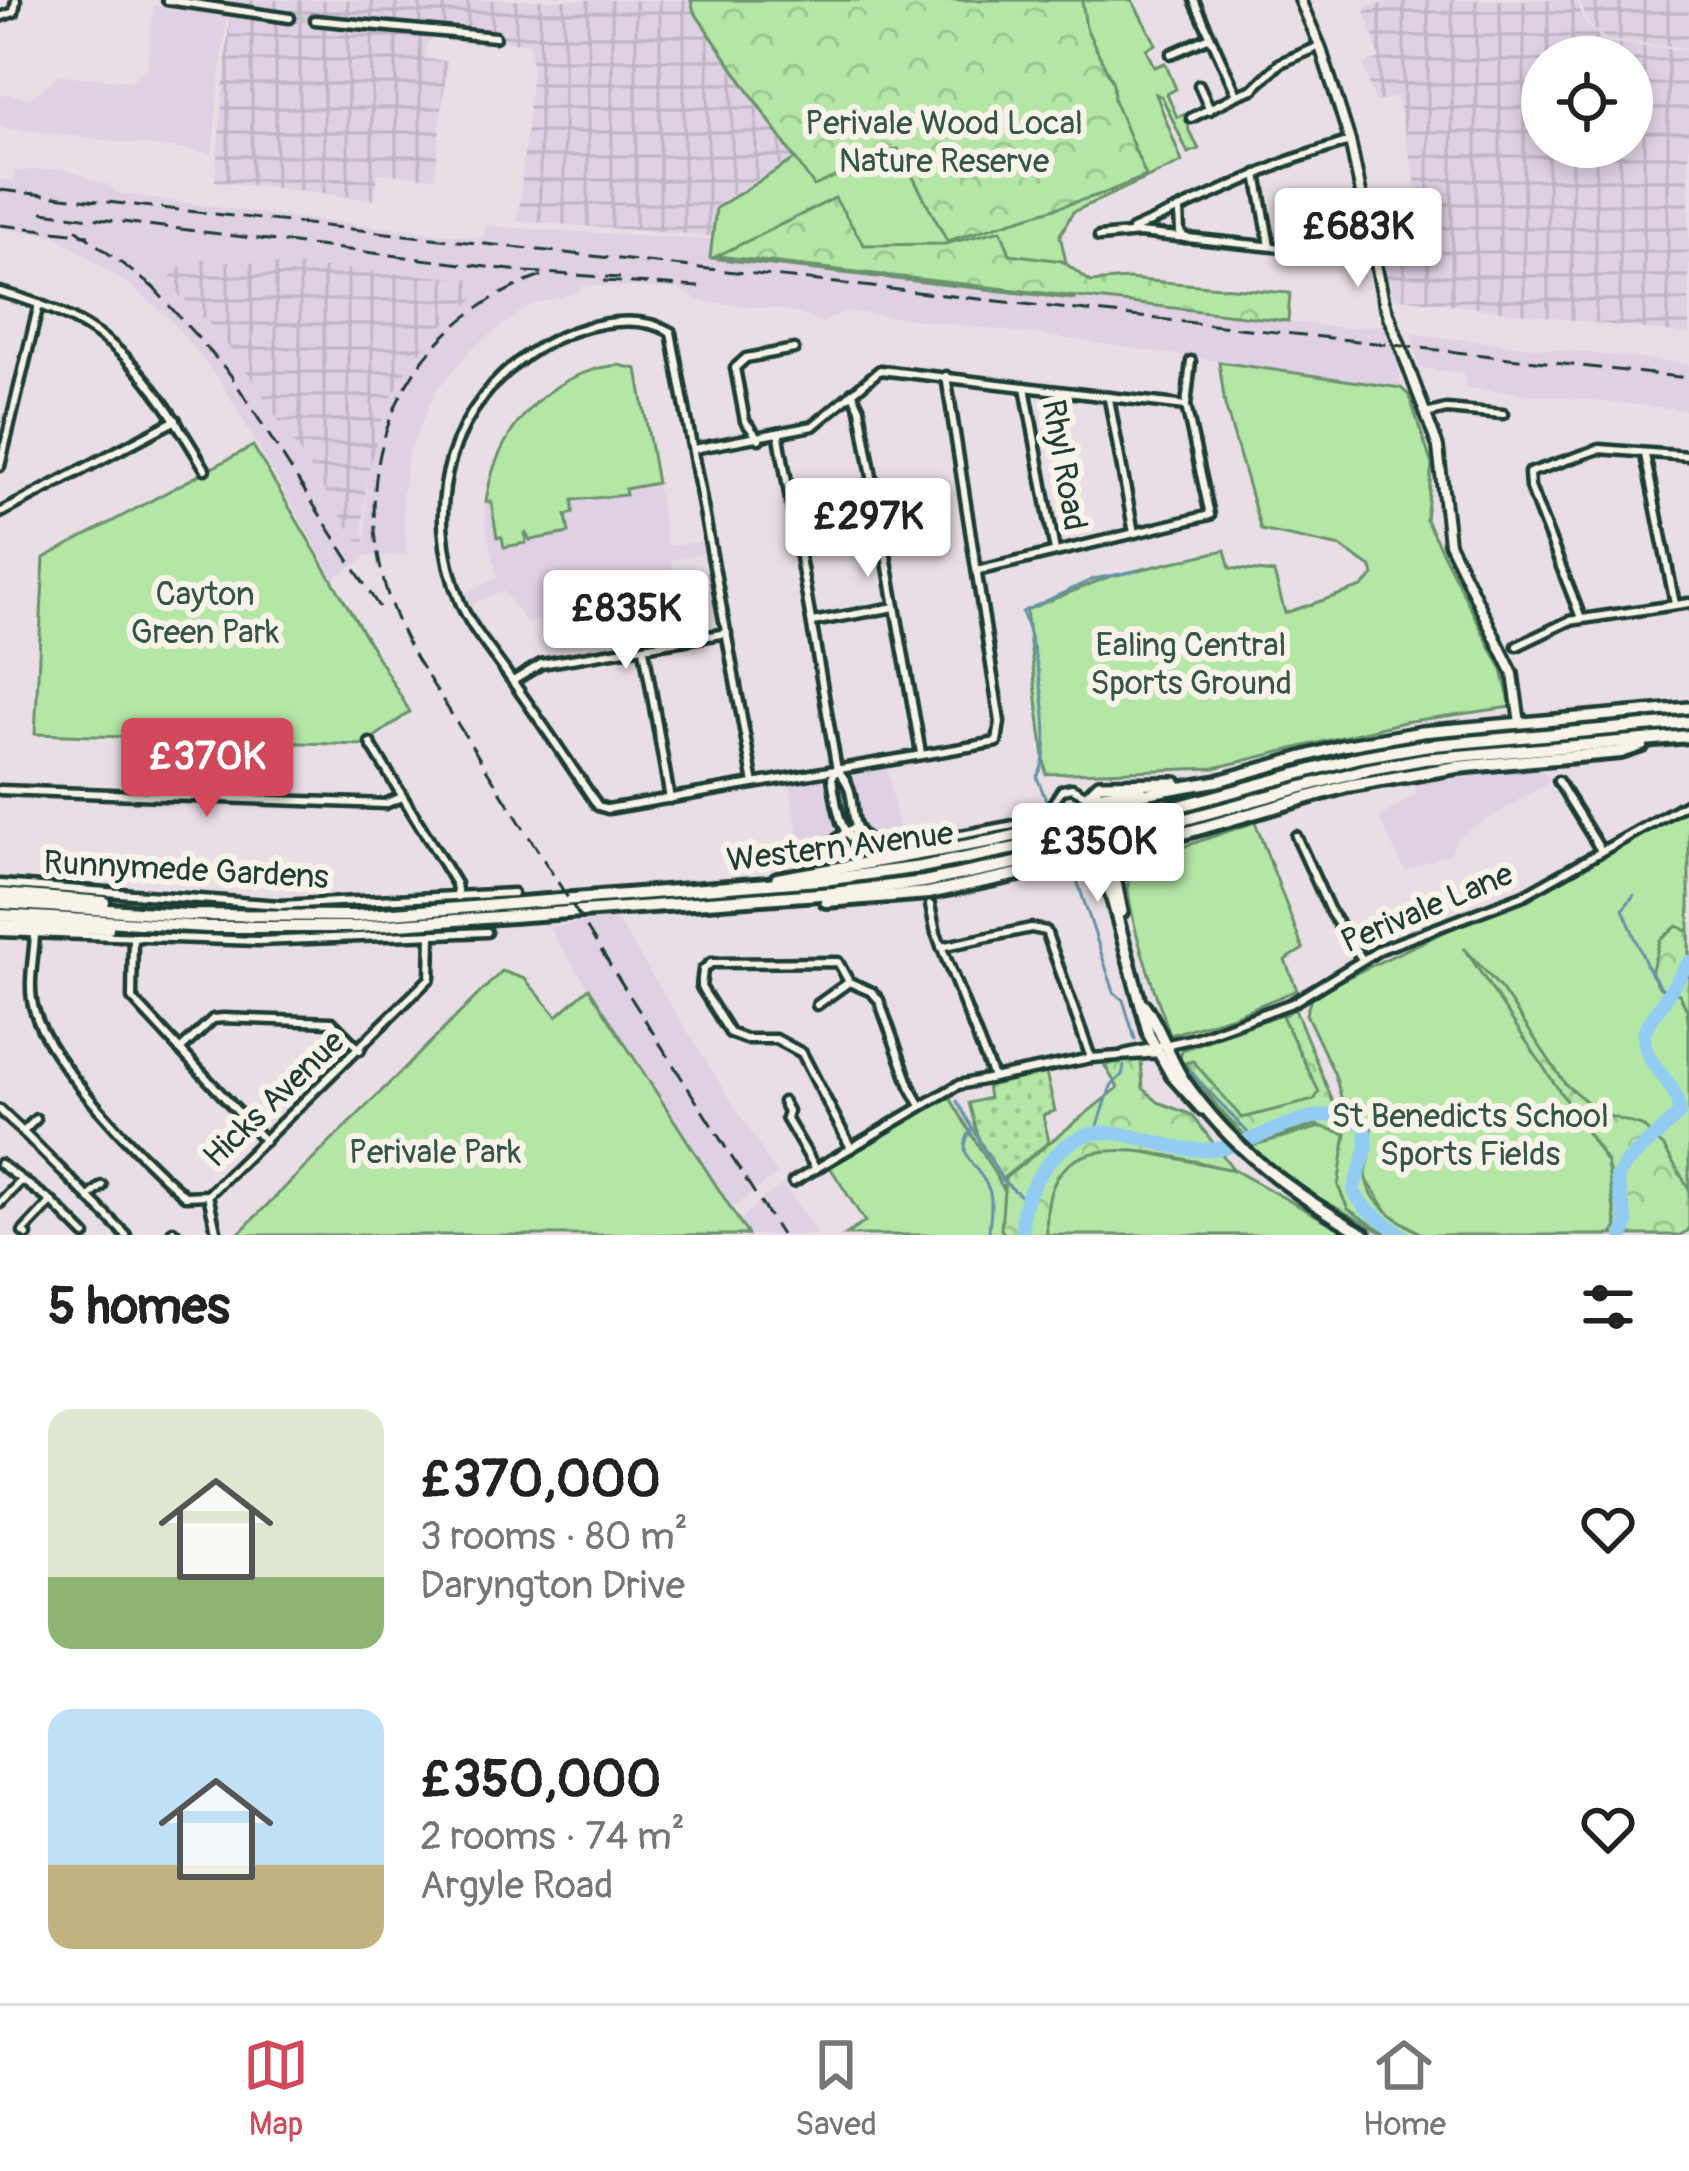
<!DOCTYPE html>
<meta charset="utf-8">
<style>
:root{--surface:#fff;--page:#f6f6f6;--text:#222;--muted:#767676;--line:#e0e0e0;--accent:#d1495b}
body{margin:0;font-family:Pangolin,sans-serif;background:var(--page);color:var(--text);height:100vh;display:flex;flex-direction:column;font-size:45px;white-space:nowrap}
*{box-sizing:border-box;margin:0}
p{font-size:39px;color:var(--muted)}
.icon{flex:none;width:66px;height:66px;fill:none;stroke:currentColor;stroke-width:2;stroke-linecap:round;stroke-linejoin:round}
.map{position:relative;height:1235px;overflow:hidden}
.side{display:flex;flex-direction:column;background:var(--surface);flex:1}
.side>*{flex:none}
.tools{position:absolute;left:1521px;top:36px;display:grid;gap:24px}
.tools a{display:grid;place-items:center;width:132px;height:132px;border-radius:50%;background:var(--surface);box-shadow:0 6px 18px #0003;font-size:60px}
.price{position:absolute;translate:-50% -102px;padding:0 27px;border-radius:12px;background:#fff;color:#222;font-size:39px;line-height:78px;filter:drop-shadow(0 3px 6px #0008)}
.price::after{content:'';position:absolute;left:50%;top:72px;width:36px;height:27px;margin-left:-18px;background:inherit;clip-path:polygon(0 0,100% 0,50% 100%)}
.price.active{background:var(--accent);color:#fff}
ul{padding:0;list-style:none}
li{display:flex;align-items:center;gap:36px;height:300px;padding:0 48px}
li span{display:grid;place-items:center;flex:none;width:336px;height:240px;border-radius:24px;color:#555}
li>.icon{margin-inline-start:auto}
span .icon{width:144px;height:144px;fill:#fffc;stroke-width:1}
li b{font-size:51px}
h2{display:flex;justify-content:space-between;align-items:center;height:144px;padding:0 48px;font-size:51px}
.dock{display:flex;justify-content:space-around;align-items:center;height:168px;border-top:3px solid var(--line);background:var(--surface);font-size:33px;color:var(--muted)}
.dock a{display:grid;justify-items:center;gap:6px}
.dock .active{color:var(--accent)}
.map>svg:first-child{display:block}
.built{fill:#dfd0e3;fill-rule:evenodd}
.industrial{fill:url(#industrial-grid);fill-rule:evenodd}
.green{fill:#b4e6a6;stroke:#6a926d;stroke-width:3}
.forest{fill:url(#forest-crowns);stroke:#6a926d;stroke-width:3}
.garden{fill:url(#garden-dots);stroke:#6a926d;stroke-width:3}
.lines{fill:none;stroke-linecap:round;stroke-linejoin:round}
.stream{stroke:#6593a7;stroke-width:3}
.river{stroke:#93ccf3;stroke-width:14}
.minor-tunnel{stroke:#c1bec2;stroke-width:6;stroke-dasharray:6 3;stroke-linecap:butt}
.minor-casing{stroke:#1f3d34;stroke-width:15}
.tertiary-casing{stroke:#1f3d34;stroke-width:16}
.secondary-casing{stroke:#1f3d34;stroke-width:18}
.trunk-casing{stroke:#1f3d34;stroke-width:20}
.minor{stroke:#f7f3e8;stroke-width:6}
.tertiary{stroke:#f7f3e8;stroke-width:8}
.secondary{stroke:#f7f3e8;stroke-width:9}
.trunk{stroke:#f7f3e8;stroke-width:10}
.rail{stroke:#1f3d34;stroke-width:3;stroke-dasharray:18 9;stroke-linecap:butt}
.secondary-bridge-casing{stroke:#1f3d34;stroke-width:18;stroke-linecap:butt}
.secondary-bridge{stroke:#f7f3e8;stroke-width:9}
.labels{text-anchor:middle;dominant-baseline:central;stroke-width:12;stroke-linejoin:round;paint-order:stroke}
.park-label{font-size:33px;fill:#355645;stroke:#f7f3e8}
.street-label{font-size:33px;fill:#1f3d34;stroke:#f7f3e8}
</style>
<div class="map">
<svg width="1689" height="1235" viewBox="0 0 1689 1235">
<defs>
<pattern id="industrial-grid" width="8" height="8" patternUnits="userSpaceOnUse" patternTransform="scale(3)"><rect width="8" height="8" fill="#dfd0e3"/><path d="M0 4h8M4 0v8" fill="none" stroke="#bfb4c3"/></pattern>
<pattern id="forest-crowns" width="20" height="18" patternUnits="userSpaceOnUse" patternTransform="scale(3)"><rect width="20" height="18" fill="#b4e6a6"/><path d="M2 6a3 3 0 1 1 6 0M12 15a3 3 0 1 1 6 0" fill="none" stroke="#9ac690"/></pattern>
<pattern id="garden-dots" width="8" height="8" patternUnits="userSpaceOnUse" patternTransform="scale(3)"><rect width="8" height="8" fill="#b4e6a6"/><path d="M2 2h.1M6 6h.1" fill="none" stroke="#9ac690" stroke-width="1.8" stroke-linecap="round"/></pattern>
</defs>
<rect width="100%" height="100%" fill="#e9dee5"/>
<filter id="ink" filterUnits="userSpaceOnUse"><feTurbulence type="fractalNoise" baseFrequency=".00833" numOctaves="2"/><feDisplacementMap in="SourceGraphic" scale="24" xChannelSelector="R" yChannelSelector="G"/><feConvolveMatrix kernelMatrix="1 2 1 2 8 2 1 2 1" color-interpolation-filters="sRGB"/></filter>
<g filter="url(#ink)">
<g class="built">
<path d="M 154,5 L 227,12 L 212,153 L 0,127 L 0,94 L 31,98 L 59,75 L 130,81 L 147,69 Z"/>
<path d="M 62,169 L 111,186 L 115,193 L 295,218 L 483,238 L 486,226 L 712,240 L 711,258 L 1344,328 L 1383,325 L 1399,366 L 1401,388 L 1049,336 L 846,311 L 823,322 L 785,310 L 700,301 L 678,289 L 582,285 L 580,291 L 529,306 L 499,328 L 474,347 L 436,390 L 408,454 L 402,497 L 407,556 L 367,556 L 334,578 L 221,382 L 172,321 L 135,289 L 57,236 L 0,228 L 0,180 L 14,181 L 15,171 ZM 165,283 L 474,299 L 440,328 L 409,366 L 385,410 L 367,476 L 366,553 L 239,359 L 193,306 Z"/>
<path d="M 1411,334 L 1689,364 L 1689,410 L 1466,388 L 1463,373 L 1420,368 Z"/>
<path d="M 635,366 L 668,546 L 704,541 L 706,553 L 671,560 L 678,597 L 527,623 L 503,591 L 470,605 L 466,593 L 498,578 L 485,523 L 486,502 L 492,466 L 510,433 L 529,410 L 568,380 L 596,369 Z"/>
<path d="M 886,763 L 901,839 L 801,855 L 789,779 Z"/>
<path d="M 1537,767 L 1552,780 L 1457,837 L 1451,852 L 1405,871 L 1379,818 L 1417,794 L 1411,779 Z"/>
<path d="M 616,918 L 777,1174 L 731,1209 L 549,927 Z"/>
<path d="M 784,1185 L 818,1235 L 748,1235 L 739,1222 L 765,1196 Z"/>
</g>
<g class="industrial">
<path d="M 231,0 L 691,0 L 695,12 L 793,158 L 714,206 L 711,236 L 518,221 L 532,70 L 529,43 L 432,38 L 426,46 L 425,59 L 447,61 L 435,178 L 378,173 L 375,200 L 215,181 Z"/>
<path d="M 1400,0 L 1577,0 L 1584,22 L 1605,42 L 1689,51 L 1689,335 L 1394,297 L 1376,241 L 1426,231 L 1397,97 L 1375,102 L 1363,64 L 1380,59 L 1364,8 ZM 1542,57 L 1632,57 L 1632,147 L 1542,147 Z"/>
<path d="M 1580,0 L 1689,0 L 1689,48 L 1607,40 L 1587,22 Z"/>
<path d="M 190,258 L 472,279 L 474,299 L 440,328 L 409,366 L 385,410 L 367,476 L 363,524 L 367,556 L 239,359 L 193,306 L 164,283 Z"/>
</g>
<g class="green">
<path d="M 691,0 L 1132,0 L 1156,44 L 1146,49 L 1154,67 L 1165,63 L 1176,89 L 1167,94 L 1177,117 L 1187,114 L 1189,131 L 1199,149 L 1188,153 L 1162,97 L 1156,94 L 1182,162 L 1073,212 L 1060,235 L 1074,299 L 710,258 L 716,208 L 795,159 L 694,11 Z"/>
<path d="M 1219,362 L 1401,388 L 1409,395 L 1432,465 L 1426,520 L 1502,670 L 1511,707 L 1404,722 L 1214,768 L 1046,774 L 1026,610 L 1108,577 L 1225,550 L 1230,568 L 1274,573 L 1285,613 L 1362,587 L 1374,575 L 1372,568 L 1341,547 L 1261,530 L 1225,405 Z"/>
<path d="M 618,365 L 637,369 L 657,483 L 625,489 L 626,495 L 573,500 L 573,513 L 566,515 L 569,533 L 530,540 L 525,532 L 526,543 L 504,547 L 502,537 L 497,537 L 491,502 L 486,502 C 495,433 546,373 618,365 Z"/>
<path d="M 253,446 L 410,712 L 363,745 L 35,734 L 44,558 Z"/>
<path d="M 1689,808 L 1689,1205 L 1598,1135 L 1485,976 L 1607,1163 L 1617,1228 L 1612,1235 L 1423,1235 L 1389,1214 L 1365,1177 L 1372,1146 L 1343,1104 L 1335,1075 L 1306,1014 L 1312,995 C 1438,930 1568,884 1689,808 Z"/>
<path d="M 1255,822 L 1303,949 L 1285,960 L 1297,990 L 1233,1016 L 1170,1035 C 1158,998 1118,899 1130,865 Z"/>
<path d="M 502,971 L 525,979 L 557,1016 L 589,988 L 748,1235 L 237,1235 Z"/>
<path d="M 1292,1010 L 1334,1105 L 1265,1124 L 1242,1136 L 1215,1108 L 1180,1059 L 1182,1050 Z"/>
<path d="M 949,1096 L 1006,1193 L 1010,1235 L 845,1235 L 865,1222 L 830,1167 Z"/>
<path d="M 1336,1123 L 1351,1127 L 1348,1164 L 1386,1235 L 1295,1185 L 1250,1146 Z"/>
<path d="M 1130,1149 L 1234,1170 L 1351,1235 L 1047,1235 C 1045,1202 1051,1163 1089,1152 C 1101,1148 1118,1150 1130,1149 Z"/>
</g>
<g class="forest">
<path d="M 691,0 L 1082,0 L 1086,28 L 1113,83 L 1114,100 L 1146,176 L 1105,193 L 947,241 L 898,149 L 814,186 L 694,11 Z"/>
<path d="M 835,198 L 864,245 L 945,244 L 1001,230 L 1010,254 L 1062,261 L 1091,282 L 1128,279 L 1290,293 L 1288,321 L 717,256 Z"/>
<path d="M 1677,926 L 1689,931 L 1689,1030 L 1687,1010 L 1679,994 L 1660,988 L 1651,973 L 1660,940 Z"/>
<path d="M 1464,948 L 1502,990 L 1566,1085 L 1602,1114 L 1642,1126 L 1664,1147 L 1689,1189 L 1689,1230 L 1680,1235 L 1612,1235 L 1617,1227 L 1607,1162 Z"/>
<path d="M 1295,1009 L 1333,1102 L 1352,1106 L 1372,1125 C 1372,1142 1367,1157 1366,1173 C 1365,1202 1401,1222 1423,1235 L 1388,1235 L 1348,1209 L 1338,1186 L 1346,1134 L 1316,1125 L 1253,1144 L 1217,1106 L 1185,1063 L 1193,1061 L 1242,1118 L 1314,1100 L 1319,1092 L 1282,1016 Z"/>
<path d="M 1127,1059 L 1141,1060 L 1143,1088 L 1158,1102 L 1192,1115 L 1234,1170 C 1160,1155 1038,1112 1047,1235 L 1005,1235 L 1001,1229 L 1005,1178 L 1118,1088 L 1105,1066 Z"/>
</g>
<path class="garden" d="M 1046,1073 L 1055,1111 L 1043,1115 L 1049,1142 L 1002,1179 L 980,1143 L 969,1103 L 989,1098 L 987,1086 Z"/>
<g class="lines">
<g class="stream">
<path d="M 1049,808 L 1037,777 C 1058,744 1036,648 1022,612 L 1093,579 L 1137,571"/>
<path d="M 1075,874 L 1114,992 L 1123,1000 L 1135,1039"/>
<path d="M 1634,895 L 1623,909 L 1646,964 L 1666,995"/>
<path d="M 1190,1071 L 1252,1137"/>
<path d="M 957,1101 L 1002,1180 L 1026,1200"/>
<path d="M 972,1129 C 951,1158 983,1166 990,1193 C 993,1205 989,1222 989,1235"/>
<path d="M 1095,1134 L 1111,1086 L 1122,1075 L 1124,1066"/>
</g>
<g class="river">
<path d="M 1023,1235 C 1019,1213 1028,1192 1040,1174 C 1097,1092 1147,1158 1216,1149 C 1265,1143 1318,1094 1365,1126 L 1367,1147 L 1353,1191 L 1365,1208 L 1402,1235"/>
<path d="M 1623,1235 L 1627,1224 L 1617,1178 L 1626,1163 L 1679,1114 C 1679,1077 1642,1071 1644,1031 L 1689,962"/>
</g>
<path class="minor-tunnel" d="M 290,18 L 315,20"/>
<defs>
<g id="minor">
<path d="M 167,0 L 290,18"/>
<path d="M 1194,0 L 1237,95 L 1253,89 L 1280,63 L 1320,46"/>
<path d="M 0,17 L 14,12 L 16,0"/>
<path d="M 315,20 L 495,37"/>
<path d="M 1171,54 L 1210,37"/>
<path d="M 1199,85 L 1210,110"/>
<path d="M 1191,118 L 1237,95"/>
<path d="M 1257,174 L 1270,246"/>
<path d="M 1179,210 L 1180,232 L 1185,238"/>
<path d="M 1132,230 L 1288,161 L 1350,141"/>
<path d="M 1099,237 L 1139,233 L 1332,253 L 1372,249"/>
<path d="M 0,292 C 114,322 147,372 205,469"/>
<path d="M 1025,387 L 1055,551"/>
<path d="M 852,392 L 860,409 L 921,753"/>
<path d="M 1109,399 L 1134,533"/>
<path d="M 1426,414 L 1446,409 L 1503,414"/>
<path d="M 779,436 L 837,770 C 870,800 828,842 901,847"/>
<path d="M 759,439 L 745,421 L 735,368 L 746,358 L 794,349"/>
<path d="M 694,449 L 813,426 L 880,370 L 1186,406"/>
<path d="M 1645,455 L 1675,604"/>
<path d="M 0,466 L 39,304"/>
<path d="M 0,513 L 176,420"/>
<path d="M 977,571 L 1210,515 L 1186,406 L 1191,361"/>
<path d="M 1581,618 L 1530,487 L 1529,473 L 1599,449 L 1689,456"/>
<path d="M 812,622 L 895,607"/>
<path d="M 1517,646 L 1569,621 L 1689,603"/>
<path d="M 644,649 L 670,799"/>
<path d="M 513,681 L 541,664 L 727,633"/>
<path d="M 370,743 L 456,884 L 458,897"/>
<path d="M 835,772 L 832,778 C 838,810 837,838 871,852 L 1040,820 L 1057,823"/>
<path d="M 1558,781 L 1600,849"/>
<path d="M 754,784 L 671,332 C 633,310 576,326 540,347 C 449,402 421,504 460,602 C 471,629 494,654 510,678 C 540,720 569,763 598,806 L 608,809 L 997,742 L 1000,722 L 946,376"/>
<path d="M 0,790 L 385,804 L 402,797"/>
<path d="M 1043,818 L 1062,790 L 1072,788 L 1087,796"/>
<path d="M 1296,836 L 1331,913 L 1362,959"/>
<path d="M 804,861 C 829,857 834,834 856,827"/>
<path d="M 0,884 L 280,905 L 513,893"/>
<path d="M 930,905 L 936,933 L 993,1077"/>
<path d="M 0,932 L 258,941 L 487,932"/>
<path d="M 35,934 C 34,957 27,987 34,1009 C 48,1063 142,1159 185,1196 L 208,1195 L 430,978 L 431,936"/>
<path d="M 133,936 L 132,998 L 265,1141"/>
<path d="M 941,947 L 1031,928 L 1046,931 L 1091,1058"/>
<path d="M 817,1005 L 849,982"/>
<path d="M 180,1050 L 213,1019 L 223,1018 L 332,1022 L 360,1050"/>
<path d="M 1124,1054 L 1195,1038 L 1292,1003 L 1381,949 L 1524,895 L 1689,802"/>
<path d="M 783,1102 L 788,1111 L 786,1118 L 816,1169"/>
<path d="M 0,1110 L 23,1132 L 36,1119"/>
<path d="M 23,1132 L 126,1235"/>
<path d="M 851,1148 L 802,1053 L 776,1039 L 746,1039 L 730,1033 L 701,987 L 703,970 L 711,963 L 838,962 L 849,982 L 872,992 L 879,1000 L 910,1086 L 921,1106"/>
<path d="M 0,1164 L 52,1202 L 85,1235"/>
<path d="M 793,1182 L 958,1085 L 1091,1058 L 1161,1053"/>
<path d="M 208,1195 L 217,1235"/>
<path d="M 89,1197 L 102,1186"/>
<path d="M 0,1203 L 21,1181"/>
<path d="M 173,1231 L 177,1235"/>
<path d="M 27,1235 L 23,1232 L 50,1203"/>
</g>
<path id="tertiary" d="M 1300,0 L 1320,46 L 1350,141 L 1384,302 L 1438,447 L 1449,543 L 1513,674 L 1520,723"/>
<g id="secondary">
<path d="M 1087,796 L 1141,789"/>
<path d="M 1089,810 L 1087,796 L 1099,784 L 1176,783"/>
<path d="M 1091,818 L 1100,814 L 1102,805 L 1109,800 L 1218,781 L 1342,746 L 1422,732 L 1689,708"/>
<path d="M 1108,842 L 1122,912"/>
<path d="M 1099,851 L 1149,1035 L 1172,1076 L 1202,1109"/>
<path d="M 1144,1005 C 1160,1026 1168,1056 1183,1079 C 1231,1149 1292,1193 1365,1235"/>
</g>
<g id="trunk">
<path d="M 1069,821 L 1088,805"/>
<path d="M 1111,854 L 1347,786 L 1457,767 L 1621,752 L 1642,745"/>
<path d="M 777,879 L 992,841 L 1091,818"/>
<path d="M 0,894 L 104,902"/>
<path d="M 826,901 L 928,893 L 1100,857"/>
<path d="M 0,903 L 186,915 L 355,916 L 831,879 L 921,867 L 1055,840 L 1360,757 L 1423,746 L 1689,722"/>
<path d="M 0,915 L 207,927 L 357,927 L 833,893 L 924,882 L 1059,854 L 1364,770 L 1424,759 L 1689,736"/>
<path d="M 0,925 L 108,928"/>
</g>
</defs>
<use href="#minor" class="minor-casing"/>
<use href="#tertiary" class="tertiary-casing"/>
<use href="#secondary" class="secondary-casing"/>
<use href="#trunk" class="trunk-casing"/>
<use href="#minor" class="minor"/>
<use href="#tertiary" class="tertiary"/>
<use href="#secondary" class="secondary"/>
<use href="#trunk" class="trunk"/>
<g class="rail">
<path d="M 0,190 L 1689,378"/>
<path d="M 42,212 L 527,272 L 620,278"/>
<path d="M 0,225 L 89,235"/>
<path d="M 76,229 L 162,294"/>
<path d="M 542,276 C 375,334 332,515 416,658 L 781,1235"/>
<path d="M 603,281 L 699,287"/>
<path d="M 151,285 L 230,374 L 379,607"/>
</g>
<defs>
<g id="secondary-bridge">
<path d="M 1101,819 L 1108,842"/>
<path d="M 1094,827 L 1099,851"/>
</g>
</defs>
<use href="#secondary-bridge" class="secondary-bridge-casing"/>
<use href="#secondary-bridge" class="secondary-bridge"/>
</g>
</g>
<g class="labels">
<g class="park-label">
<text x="944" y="123">Perivale Wood Local<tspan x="944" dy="38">Nature Reserve</tspan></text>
<text x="205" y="594">Cayton<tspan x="205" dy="38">Green Park</tspan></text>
<text x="1191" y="645">Ealing Central<tspan x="1191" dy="38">Sports Ground</tspan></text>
<text x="1470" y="1116">St Benedicts School<tspan x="1470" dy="38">Sports Fields</tspan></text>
<text x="435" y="1152">Perivale Park</text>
</g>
<g class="street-label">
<text transform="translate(1064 465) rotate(80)">Rhyl Road</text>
<text transform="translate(840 847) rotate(-7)">Western Avenue</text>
<text transform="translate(186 870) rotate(3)">Runnymede Gardens</text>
<text transform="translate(1427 908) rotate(-23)">Perivale Lane</text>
<text transform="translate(274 1099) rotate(-44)">Hicks Avenue</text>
</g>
</g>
</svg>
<div class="tools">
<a><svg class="icon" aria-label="locate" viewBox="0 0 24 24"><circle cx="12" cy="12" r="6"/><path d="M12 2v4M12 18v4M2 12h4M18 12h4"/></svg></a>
</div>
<b class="price" style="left:1358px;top:290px">£683K</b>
<b class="price" style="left:868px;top:580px">£297K</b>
<b class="price" style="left:626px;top:672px">£835K</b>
<b class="price active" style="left:207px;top:820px">£370K</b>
<b class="price" style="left:1098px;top:905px">£350K</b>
</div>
<section class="side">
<h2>5 homes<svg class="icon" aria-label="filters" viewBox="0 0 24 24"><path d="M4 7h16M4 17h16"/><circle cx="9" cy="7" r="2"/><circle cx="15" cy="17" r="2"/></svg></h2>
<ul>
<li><span style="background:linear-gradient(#dfe7d0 70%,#8fb573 0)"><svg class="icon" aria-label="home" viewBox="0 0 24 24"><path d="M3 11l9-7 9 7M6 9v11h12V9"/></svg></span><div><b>£370,000</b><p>3 rooms · 80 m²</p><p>Daryngton Drive</p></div><svg class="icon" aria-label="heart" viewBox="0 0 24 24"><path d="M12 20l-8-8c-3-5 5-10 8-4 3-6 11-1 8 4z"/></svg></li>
<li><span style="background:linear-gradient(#bfe0f5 65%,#c2b280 0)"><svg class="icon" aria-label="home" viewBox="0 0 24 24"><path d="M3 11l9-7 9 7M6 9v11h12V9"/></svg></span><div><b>£350,000</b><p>2 rooms · 74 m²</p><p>Argyle Road</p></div><svg class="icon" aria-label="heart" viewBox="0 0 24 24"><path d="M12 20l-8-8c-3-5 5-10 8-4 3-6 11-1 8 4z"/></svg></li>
</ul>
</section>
<nav class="dock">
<a class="active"><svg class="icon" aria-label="map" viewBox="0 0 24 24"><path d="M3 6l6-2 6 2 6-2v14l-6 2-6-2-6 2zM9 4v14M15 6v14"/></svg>Map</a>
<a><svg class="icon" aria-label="saved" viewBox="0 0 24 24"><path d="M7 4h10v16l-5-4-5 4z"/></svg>Saved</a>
<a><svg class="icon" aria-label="home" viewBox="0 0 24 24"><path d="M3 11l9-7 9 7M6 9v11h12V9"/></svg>Home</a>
</nav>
